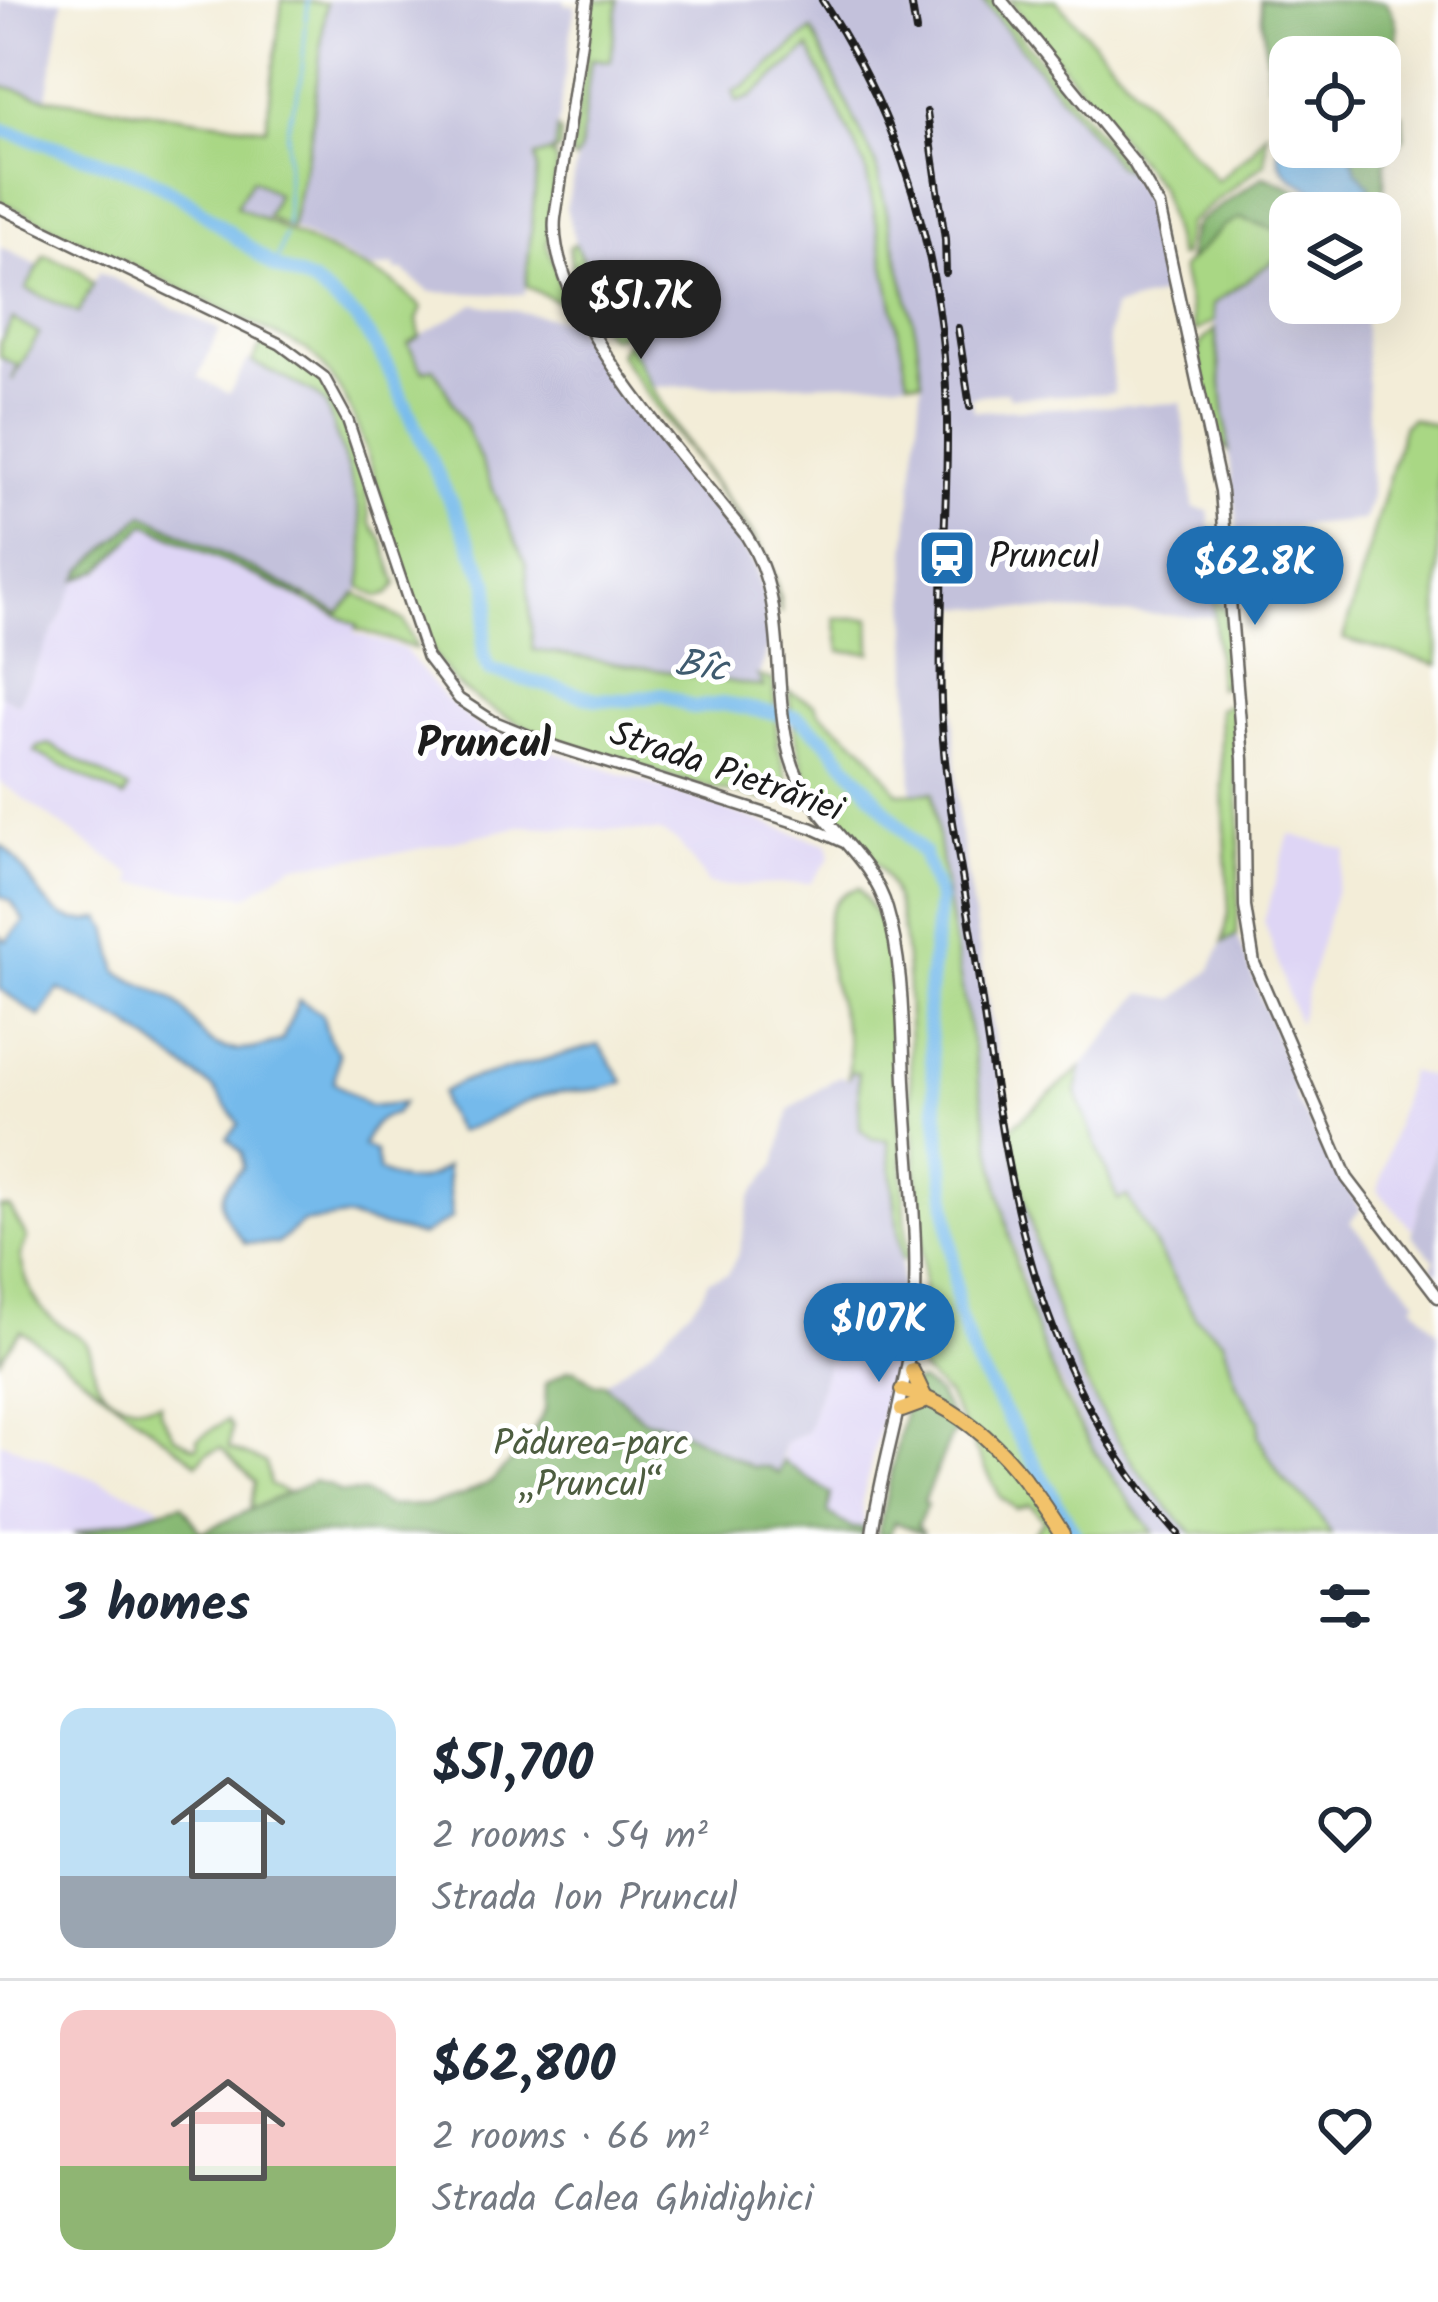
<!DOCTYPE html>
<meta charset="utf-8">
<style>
:root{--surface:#fff;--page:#f2f2f3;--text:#1f2937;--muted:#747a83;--line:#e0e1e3;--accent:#1f6fb2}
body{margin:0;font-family:Kalam,sans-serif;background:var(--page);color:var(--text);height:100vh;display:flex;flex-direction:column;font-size:45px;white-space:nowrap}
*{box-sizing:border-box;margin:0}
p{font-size:39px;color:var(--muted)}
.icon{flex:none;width:66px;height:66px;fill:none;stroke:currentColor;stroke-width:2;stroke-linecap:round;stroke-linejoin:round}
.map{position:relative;height:1534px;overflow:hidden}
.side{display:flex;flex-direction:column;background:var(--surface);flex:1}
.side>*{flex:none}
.controls{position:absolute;left:1269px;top:36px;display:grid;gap:24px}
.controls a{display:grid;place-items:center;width:132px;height:132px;border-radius:24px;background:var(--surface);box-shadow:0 12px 48px #0002;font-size:60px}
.price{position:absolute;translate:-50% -102px;padding:0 27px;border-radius:42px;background:var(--accent);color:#fff;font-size:39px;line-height:78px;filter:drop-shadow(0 3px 6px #0008)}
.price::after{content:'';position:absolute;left:50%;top:72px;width:36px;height:27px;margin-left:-18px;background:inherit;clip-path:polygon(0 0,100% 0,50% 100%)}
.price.active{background:#222;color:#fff}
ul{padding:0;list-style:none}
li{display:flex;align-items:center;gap:36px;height:300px;padding:0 60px}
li+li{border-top:3px solid var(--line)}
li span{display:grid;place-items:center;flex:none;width:336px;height:240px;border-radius:24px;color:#555}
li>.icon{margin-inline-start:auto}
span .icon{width:144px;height:144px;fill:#fffc;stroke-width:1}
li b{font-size:51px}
h2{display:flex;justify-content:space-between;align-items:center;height:144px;padding:0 60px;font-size:51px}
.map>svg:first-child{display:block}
.built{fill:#ded5f5}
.industrial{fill:#c3c1db}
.green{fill:#a9d784;stroke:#627a50;stroke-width:3}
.forest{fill:#86b872;stroke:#516a47;stroke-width:3}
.water{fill:#74baeb;stroke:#486b84;stroke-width:3}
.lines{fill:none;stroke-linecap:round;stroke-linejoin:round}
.stream{stroke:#74baeb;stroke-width:3}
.river{stroke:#74baeb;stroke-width:14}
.minor-casing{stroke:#67655e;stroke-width:14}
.tertiary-casing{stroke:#67655e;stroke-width:15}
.trunk-casing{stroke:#67655e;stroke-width:18}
.minor{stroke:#fff;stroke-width:9}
.tertiary{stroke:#fff;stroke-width:10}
.trunk{stroke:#f2c26a;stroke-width:14}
.rail-casing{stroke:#1c1c1c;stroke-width:8}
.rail{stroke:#fff;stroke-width:3;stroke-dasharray:9;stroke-linecap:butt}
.labels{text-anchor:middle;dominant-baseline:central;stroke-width:10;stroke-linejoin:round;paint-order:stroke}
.poi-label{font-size:36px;fill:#1c1c1c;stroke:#fff;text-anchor:start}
.street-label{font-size:36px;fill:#1c1c1c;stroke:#fff}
.park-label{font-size:36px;fill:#4d5d40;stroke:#fff}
.water-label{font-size:39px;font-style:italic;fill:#3f5b6f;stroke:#fff}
.quarter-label{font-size:42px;font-weight:bold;fill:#1c1c1c;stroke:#fff}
</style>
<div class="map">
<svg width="1438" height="1534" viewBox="0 0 1438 1534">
<rect width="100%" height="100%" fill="#fff"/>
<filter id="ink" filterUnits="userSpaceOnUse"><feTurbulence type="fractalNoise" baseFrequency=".00833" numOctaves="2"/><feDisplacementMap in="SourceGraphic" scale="24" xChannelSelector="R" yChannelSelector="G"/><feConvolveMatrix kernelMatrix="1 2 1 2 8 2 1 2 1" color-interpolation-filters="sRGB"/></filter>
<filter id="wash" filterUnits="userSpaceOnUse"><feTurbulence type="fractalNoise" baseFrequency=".004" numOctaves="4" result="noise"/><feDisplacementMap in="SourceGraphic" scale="48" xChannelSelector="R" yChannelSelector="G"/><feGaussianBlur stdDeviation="2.7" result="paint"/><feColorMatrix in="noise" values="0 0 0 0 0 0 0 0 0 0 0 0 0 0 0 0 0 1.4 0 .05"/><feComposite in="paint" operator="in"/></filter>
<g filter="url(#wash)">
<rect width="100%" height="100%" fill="#f3edd8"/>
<g class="built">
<path d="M 145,524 L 357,625 L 354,633 L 404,649 L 444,698 L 479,726 L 829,845 L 830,858 L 811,883 L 723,886 L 709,884 L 678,842 L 661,832 L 522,826 L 399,853 L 293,865 L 247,896 L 131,883 L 134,876 L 0,782 L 0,695 L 18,704 L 78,579 L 101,570 Z"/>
<path d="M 1289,834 L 1347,850 L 1298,1024 L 1264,921 Z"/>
<path d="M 1409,1071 L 1438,1079 L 1438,1135 L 1413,1230 L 1378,1191 Z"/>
<path d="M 842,1314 L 901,1316 L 907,1332 L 892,1400 L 885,1402 L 862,1501 L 864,1528 L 852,1528 L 827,1513 L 783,1461 L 784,1443 L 807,1432 Z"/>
<path d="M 0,1441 L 157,1504 L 162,1510 L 73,1534 L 0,1534 Z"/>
</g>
<g class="industrial">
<path d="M 0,0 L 63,0 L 47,98 L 0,85 Z"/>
<path d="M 327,0 L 565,0 L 565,4 L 575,5 L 554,151 L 535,157 L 537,167 L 525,295 L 430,292 L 403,271 L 396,271 L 395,265 L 371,269 L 291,228 L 311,135 Z"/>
<path d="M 618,0 L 982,0 L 1118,167 L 1128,171 L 1151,212 L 1165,294 L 1113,308 L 1108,336 L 1114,393 L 1010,397 L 1006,391 L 970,397 L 974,411 L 1181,403 L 1194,508 L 1209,511 L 1215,617 L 958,607 L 954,712 L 958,819 L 1002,1086 L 1032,1236 L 1084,1385 L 1120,1447 L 1165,1505 L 1193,1534 L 1154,1534 L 1092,1446 L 1041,1344 L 1000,1196 L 952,931 L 933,793 L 912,794 L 906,552 L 922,381 L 651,387 L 575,244 L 566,207 L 580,150 L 591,58 L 611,60 Z"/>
<path d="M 251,179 L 277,194 L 264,221 L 236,206 Z"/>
<path d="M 0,247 L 89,290 L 99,272 L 220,330 L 198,377 L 229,394 L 248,360 L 316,394 L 326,405 L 360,512 L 365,574 L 361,587 L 343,612 L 339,614 L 144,514 L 83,570 L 18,704 L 0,695 Z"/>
<path d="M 1290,249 L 1290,303 L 1364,303 L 1371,495 L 1364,520 L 1238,531 L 1212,305 Z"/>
<path d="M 475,304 L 571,321 L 615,384 L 741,544 L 755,565 L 765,599 L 768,647 L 758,678 L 766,688 L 533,650 L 526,565 L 466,427 L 434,368 L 423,372 L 408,343 Z"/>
<path d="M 1237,935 L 1294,1084 L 1296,1100 L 1361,1209 L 1350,1222 L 1417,1300 L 1413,1304 L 1438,1332 L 1438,1534 L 1331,1534 L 1318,1513 L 1281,1477 L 1258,1437 L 1259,1420 L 1237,1385 L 1223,1340 L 1196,1318 L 1128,1197 L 1118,1201 L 1076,1093 L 1081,1068 L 1142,993 L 1175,999 L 1210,971 L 1223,942 Z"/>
<path d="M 851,1071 L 858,1072 L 857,1097 L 861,1098 L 863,1127 L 872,1139 L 888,1139 L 901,1266 L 901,1316 L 842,1314 L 807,1432 L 784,1443 L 778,1475 L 768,1467 L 753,1467 L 670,1425 L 644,1421 L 604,1383 L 652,1348 L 701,1297 L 708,1280 L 728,1274 L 739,1252 L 751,1196 L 776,1164 L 790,1109 L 839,1076 L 850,1079 Z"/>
<path d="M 1438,1135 L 1438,1274 L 1432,1267 L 1435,1260 L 1412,1235 Z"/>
</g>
<g class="green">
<path d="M 282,0 L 326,3 L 311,135 L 291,228 L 267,217 L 277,194 L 252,179 L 236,206 L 393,282 L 422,308 L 417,320 L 420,336 L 408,344 L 423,371 L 434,368 L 466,427 L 526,565 L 533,650 L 764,687 L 758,676 L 773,680 L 778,747 L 788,780 L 768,800 C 694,787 492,733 448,674 C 410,624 398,553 380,495 C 363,442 350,387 307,350 L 0,201 L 0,85 L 47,98 L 266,128 Z"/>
<path d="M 593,0 L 618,0 L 611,61 L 591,59 L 580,151 L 575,160 L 571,155 Z"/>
<path d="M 982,0 L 992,0 L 1129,171 L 1118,167 Z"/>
<path d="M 1009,0 L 1056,0 L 1217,181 L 1252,151 L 1266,132 L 1265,163 L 1188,223 L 1182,256 L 1178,257 L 1160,187 Z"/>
<path d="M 812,30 L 875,162 L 916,333 L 922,381 L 908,380 L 865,166 L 809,48 L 751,97 L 737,102 L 733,91 L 744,87 Z"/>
<path d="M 557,129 L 561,133 L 560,149 L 551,156 L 556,159 L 556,169 L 547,244 L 564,294 L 563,302 L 558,302 L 526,286 L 537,168 L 535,157 L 554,151 Z"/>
<path d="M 1264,176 L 1341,209 L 1340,213 L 1290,213 L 1290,249 L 1212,305 L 1214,321 L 1195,332 L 1181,269 L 1188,261 L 1192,229 Z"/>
<path d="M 575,244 L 624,334 L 610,337 C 586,312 572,281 569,247 Z"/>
<path d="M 45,255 L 81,270 L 93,284 L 78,313 L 26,289 Z"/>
<path d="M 13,319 L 39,334 L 12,380 L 18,366 L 0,357 L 0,343 Z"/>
<path d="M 1215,329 L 1229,451 L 1217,441 L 1198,353 L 1200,344 Z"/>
<path d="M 627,340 C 651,387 678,433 709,476 C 741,521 779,556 781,614 L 773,575 L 762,551 L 626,365 L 619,353 Z"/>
<path d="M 263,341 L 285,351 L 322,378 L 351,440 L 365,485 L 370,523 L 382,539 L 397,584 L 389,594 L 379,597 L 361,587 C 373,525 345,463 326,405 L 316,394 L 252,362 Z"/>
<path d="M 1411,418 L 1438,426 L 1438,665 L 1343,639 L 1404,424 Z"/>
<path d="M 357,593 L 404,621 L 417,649 L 356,629 L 357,625 L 303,599 L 306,596 L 339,613 Z"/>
<path d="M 1214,595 L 1225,609 L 1229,684 L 1218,688 Z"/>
<path d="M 835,618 L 870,618 L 871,653 L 840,651 Z"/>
<path d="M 788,691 L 815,704 L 819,712 L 866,749 L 898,793 L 933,792 C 944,895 963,996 982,1098 C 1001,1199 1018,1304 1064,1397 C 1088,1446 1121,1490 1154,1534 L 1032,1534 L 1044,1520 L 1030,1505 L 1016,1509 L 1001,1498 L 947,1395 L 918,1367 C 931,1282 915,1177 911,1087 C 908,1032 912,937 891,887 C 877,854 849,837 827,811 C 799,778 795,732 788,691 Z"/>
<path d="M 1231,703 L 1240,820 L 1237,935 L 1223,942 L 1229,912 L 1219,709 Z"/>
<path d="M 49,744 L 129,789 L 124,798 L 35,752 L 38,747 Z"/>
<path d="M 859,888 L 882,925 L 889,956 L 908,1257 L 905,1260 L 901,1259 L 888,1140 L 872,1139 L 860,1129 L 858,1072 L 851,1072 L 848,1079 C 849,1066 851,1054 848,1041 C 841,1004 797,901 859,888 Z"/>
<path d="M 1081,1068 L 1076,1093 L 1118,1200 L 1127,1196 L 1196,1318 L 1223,1340 L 1237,1385 L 1259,1420 L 1258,1437 L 1281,1477 L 1318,1513 L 1331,1534 L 1193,1534 C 1076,1417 1042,1285 1010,1128 Z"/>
<path d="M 0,1207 L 10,1208 L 27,1238 L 20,1256 C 27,1287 36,1310 63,1327 C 70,1332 80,1334 86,1343 C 93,1352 92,1365 96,1377 C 106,1404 137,1408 160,1403 L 160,1412 L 175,1437 L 194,1447 L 198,1446 L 197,1439 L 227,1420 L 232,1427 L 229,1448 L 266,1463 L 270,1485 L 288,1493 L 250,1510 L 255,1482 L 221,1448 L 207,1453 L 197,1463 L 21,1330 L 0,1359 Z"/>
</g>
<g class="forest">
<path d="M 1260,0 L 1386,2 C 1401,23 1400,44 1384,63 L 1387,80 L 1396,91 L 1381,109 L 1392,115 L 1402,113 L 1404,138 L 1385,161 L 1383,203 L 1374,204 L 1366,196 L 1369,186 L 1355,170 L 1350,147 L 1380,147 L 1380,57 L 1322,57 L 1317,40 L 1302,42 L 1269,83 Z"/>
<path d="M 1264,176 L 1341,209 L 1340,213 L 1290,213 L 1290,226 L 1272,229 L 1241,218 L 1223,227 L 1188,262 L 1189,243 L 1197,222 Z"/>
<path d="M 144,514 L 306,596 L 303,599 L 146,524 L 101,570 L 78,579 L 83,570 Z"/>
<path d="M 568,1370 L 576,1370 L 594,1384 L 604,1383 L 644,1420 L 670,1425 L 752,1467 L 768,1467 L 778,1474 L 783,1461 L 831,1494 L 828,1513 L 852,1528 L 864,1528 L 864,1534 L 73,1534 L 182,1504 L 201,1532 L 314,1481 L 331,1486 L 339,1492 L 364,1493 L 387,1506 L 429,1505 L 461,1496 L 492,1481 L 523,1449 L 545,1411 L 546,1383 Z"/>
<path d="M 921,1381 L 938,1394 L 959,1431 L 952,1435 L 923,1502 L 927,1505 L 917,1526 L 924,1534 L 894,1522 L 890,1534 L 878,1534 L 909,1390 L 911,1383 Z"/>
</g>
<g class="water">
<path d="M 1290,72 L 1290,147 L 1348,147 L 1356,170 L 1370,186 L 1366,196 L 1341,202 C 1316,190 1278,181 1278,150 L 1283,144 L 1282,90 Z"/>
<path d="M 0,845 C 35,866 42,936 101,918 L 108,928 L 118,972 C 135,983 153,988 170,998 C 191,1012 194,1029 208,1040 C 230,1057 260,1049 282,1040 L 299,1000 L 322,1014 L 328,1036 L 339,1054 L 334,1082 L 369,1106 L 403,1103 L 395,1114 C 377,1117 368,1130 363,1146 L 375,1151 L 379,1171 C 405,1185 421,1185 446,1167 L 452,1218 L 421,1236 L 345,1217 L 302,1223 L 277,1244 L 245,1243 C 220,1213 209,1197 243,1168 L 242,1153 L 227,1138 L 239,1124 L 214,1089 L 127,1024 L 59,989 L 40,1017 L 0,989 L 0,936 L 6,941 L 24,921 L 11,901 L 0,896 Z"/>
<path d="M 599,1045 L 624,1082 C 596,1095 565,1087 538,1097 C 510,1107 486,1124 457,1132 L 443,1106 L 442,1092 L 460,1082 Z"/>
</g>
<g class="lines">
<g class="stream">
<path d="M 287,226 L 287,127 L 301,82 L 308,0"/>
<path d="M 275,267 L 285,235"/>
</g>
<path class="river" d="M 0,129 L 143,175 L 188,201 L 275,267 L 313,283 L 357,319 L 383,357 L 488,582 C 495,611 473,646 490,670 L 596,699 L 629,700 L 662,694 L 693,708 L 722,704 L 797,717 L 824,738 L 923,853 L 939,899 L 927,1011 L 958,1312 L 976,1363 L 1075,1534"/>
</g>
</g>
<g filter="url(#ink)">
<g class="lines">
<defs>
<path id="minor" d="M 0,208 L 280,344 L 324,377 L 348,421 L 427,657 L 459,699 L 493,721 L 557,747 L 812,828 L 843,842"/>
<g id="tertiary">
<path d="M 587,0 L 555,218 C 546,310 689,463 746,535 C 790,602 770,681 790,756 C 808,821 870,850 887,909 C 905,969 902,1037 906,1100 C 910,1177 921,1259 912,1337 C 903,1403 881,1468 872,1534"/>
<path d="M 1001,0 L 1134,163 L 1159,206 L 1221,491 L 1243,759 L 1245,907 L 1254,963 L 1347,1178 L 1438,1297"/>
</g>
<g id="trunk">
<path d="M 912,1371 L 924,1396"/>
<path d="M 902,1390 C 975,1410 1024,1472 1062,1534"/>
<path d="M 902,1410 L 921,1403"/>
</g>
</defs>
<use href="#minor" class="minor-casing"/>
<use href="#tertiary" class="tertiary-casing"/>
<use href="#trunk" class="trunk-casing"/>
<use href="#minor" class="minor"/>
<use href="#tertiary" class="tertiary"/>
<use href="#trunk" class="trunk"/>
<defs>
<g id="rail">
<path d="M 822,0 C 906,127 945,269 947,420 C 948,514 938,608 941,701 C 943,786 962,870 975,953 C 1007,1171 1024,1362 1178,1534"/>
<path d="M 911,0 L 916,31"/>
<path d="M 927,112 L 945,239 L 946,273"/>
<path d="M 958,328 L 970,407"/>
</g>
</defs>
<use href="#rail" class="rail-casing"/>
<use href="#rail" class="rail"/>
</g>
</g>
<defs>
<symbol id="station-square" viewBox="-11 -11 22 22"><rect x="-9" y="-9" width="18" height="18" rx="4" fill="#1f6fb2" stroke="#fff"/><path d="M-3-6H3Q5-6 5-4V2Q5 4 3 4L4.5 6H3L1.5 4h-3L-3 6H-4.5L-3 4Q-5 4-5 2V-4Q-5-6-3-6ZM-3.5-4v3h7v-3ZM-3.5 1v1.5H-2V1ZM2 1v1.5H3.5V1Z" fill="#fff"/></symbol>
</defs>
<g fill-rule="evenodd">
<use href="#station-square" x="914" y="525" width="66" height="66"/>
</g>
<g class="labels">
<g class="poi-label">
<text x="989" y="558">Pruncul</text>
</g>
<g class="street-label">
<text transform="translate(726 773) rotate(19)">Strada Pietrăriei</text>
</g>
<g class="park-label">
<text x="591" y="1445">Pădurea-parc<tspan x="591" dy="41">„Pruncul“</tspan></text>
</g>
<g class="water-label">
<text transform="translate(701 668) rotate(8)">Bîc</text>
</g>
<g class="quarter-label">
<text x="484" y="745">Pruncul</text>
</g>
</g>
</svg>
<div class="controls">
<a><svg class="icon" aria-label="locate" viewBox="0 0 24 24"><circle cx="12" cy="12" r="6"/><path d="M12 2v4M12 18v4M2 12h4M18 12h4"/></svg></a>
<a><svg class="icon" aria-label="layers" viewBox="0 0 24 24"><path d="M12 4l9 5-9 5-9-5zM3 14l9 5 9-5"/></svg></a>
</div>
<b class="price active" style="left:641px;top:362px">$51.7K</b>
<b class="price" style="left:1255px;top:628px">$62.8K</b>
<b class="price" style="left:879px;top:1385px">$107K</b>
</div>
<section class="side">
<h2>3 homes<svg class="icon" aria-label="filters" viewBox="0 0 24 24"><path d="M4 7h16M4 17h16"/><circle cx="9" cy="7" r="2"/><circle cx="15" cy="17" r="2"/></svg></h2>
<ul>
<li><span style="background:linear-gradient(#bfe0f5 70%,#9aa5b1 0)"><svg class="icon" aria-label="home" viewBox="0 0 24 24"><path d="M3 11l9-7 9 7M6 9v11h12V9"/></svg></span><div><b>$51,700</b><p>2 rooms · 54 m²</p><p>Strada Ion Pruncul</p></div><svg class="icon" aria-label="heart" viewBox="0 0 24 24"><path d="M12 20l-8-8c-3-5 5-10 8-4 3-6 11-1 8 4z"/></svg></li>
<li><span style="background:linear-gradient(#f6c9c9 65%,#8fb573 0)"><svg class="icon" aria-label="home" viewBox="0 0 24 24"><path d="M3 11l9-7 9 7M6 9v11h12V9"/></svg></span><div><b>$62,800</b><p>2 rooms · 66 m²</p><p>Strada Calea Ghidighici</p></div><svg class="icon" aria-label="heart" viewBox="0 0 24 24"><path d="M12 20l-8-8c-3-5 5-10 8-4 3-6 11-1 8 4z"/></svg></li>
</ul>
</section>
